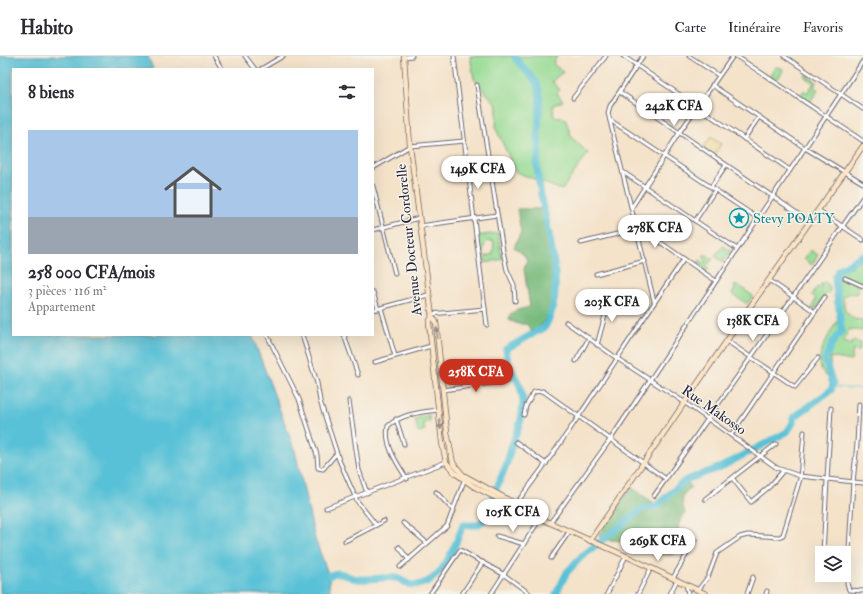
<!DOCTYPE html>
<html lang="fr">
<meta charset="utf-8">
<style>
:root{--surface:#fff;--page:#f2f2f3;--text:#2b2b33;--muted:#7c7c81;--line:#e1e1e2;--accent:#c8321e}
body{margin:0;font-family:"IM FELL Double Pica",serif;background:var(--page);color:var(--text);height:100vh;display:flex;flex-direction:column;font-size:15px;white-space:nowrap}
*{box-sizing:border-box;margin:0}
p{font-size:13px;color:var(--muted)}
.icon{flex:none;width:22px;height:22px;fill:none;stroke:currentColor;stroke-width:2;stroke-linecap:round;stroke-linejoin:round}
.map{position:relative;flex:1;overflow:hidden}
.details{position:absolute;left:12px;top:12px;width:362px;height:268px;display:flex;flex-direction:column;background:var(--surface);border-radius:0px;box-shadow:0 4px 16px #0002}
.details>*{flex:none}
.controls{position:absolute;left:815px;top:490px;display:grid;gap:8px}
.controls a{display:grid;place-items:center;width:36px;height:36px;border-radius:0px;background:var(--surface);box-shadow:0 4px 16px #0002;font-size:20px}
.price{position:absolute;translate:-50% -34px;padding:0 9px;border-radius:14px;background:#fff;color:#222;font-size:13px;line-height:26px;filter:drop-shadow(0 1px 2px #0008)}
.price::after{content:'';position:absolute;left:50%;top:24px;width:12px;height:9px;margin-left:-6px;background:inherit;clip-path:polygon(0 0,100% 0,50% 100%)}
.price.current{background:var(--accent);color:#fff}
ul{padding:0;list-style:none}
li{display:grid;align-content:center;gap:8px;height:212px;padding:0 16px}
li span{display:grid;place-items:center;height:124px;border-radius:0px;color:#555}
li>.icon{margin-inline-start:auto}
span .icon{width:72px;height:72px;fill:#fffc;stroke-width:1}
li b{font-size:17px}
h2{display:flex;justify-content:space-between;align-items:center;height:48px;padding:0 16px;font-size:17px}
header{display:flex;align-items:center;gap:24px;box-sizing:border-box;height:56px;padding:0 20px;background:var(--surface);border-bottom:1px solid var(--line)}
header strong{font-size:19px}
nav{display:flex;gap:22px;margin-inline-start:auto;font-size:14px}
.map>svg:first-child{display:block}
.green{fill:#97db94;stroke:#5c7e68}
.forest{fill:#79bb7e;stroke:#4e6e5c}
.sand{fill:#eeda9e;stroke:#887e6c}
.water{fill:#59c1d7;stroke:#3e7289}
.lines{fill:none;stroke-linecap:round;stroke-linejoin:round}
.stream{stroke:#59c1d7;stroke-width:1}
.river{stroke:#59c1d7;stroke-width:7}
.street-casing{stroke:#6c656d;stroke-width:5}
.secondary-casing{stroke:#6c656d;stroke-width:6}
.street{stroke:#fff;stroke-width:3}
.secondary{stroke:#fde5c5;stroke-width:4.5}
.oneway{fill:#9a8d87}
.labels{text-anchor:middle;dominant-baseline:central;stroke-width:3;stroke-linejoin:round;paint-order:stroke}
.culture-label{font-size:14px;fill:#0d838f;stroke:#f7f3e8;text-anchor:start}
.street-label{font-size:14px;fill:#22223b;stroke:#f7f3e8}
</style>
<header>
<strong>Habito</strong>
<nav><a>Carte</a><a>Itinéraire</a><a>Favoris</a></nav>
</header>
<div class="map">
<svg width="863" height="538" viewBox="0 0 863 538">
<rect width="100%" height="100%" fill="#f7f3e8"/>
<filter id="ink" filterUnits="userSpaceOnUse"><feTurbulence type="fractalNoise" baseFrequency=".025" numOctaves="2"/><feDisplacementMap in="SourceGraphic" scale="8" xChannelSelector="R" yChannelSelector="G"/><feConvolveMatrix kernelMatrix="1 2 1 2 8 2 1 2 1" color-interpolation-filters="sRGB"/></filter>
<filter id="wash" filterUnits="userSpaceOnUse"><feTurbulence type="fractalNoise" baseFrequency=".012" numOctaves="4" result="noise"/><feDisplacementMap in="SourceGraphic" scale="16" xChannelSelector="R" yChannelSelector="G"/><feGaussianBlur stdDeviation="0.9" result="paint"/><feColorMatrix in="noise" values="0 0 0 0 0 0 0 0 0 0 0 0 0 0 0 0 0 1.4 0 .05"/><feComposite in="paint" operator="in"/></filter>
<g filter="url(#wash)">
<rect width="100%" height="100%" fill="#f4e2c9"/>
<g class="green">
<path d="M 470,0 L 557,0 L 553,8 L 563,16 L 552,25 L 560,34 L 557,37 L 563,45 L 553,49 L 554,61 L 565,62 L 572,82 L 588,97 L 562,134 L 516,116 L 496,73 L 497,49 L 474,23 Z"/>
<path d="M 775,11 L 782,12 L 783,15 L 777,24 L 769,21 Z"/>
<path d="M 806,18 L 817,26 L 814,30 L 818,34 L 809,48 L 799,41 L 804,34 L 807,37 L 814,27 L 805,21 Z"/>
<path d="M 498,177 L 502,203 L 486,207 L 484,201 L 493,198 L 494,186 L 487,185 L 484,190 L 483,197 L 479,192 L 477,180 Z"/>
<path d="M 723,190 L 731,195 L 723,206 L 715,200 Z"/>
<path d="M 810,194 L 818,199 L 812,209 L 804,203 Z"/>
<path d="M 705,198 L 713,203 L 706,210 L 709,212 L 706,216 L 700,211 L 702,209 L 698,207 L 700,204 L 704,207 L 706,204 L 703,201 Z"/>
<path d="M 863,204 L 863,228 L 845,220 L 844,222 L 859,230 L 856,238 L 850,237 L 843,241 L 845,255 L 854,263 L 863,264 L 863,275 L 850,273 L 843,285 L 851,289 L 852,285 L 861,287 L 859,295 L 853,294 L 851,305 L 830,301 L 831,319 L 829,322 C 806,306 832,277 840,259 L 835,247 L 832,219 L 837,213 L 851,211 L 855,207 Z"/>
<path d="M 824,226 L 829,229 L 830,235 L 825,239 L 815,254 L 812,251 L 816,243 L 812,239 L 817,231 L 821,233 L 822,230 L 820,229 Z"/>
<path d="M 738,229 L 753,240 L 747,248 L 732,238 L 735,233 L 734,230 Z"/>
<path d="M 429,359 L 430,365 L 423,367 L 425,374 L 418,376 L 415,363 Z"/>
</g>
<g class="forest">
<path d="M 517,153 L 541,153 C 545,169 550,185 552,201 C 555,220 555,270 531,275 L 527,268 L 518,268 L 509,264 L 510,259 L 517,254 L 530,251 L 524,213 L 527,205 L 525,200 L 514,191 L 521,176 Z"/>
<path d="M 687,426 L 691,431 C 681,439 681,445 685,457 L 679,467 L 674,498 C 661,501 648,493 635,492 C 629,483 610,484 600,484 L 599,478 L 631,431 L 658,450 L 673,436 Z"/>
</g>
<path class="sand" d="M 711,81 L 721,88 L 714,99 L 703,92 Z"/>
<path class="water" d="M 0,0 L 148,0 L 153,13 L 13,13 L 13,279 L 252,279 L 295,395 L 315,483 L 329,520 L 330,538 L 0,538 Z"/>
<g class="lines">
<path class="stream" d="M 831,334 L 835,331 L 863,333"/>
<g class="river">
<path d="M 329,520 C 341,512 347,522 357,523 C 369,524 382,521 395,522 C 401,522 405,528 412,529 C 442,530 454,492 463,469 L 477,469 L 483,465 L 507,407 L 511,392 L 521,364 L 523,345 L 520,330 L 508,307 L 506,293 L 545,271 C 572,227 538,155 537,107 C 537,102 539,100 539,95 C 539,91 538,87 538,83 C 537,67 542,50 539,34 C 536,21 520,11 514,0"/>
<path d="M 556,538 L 567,516 L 582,500 L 643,452 L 655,451 L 686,424 L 721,411 L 787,376 L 793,367 L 793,362 L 831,334 L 833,328 L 825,304 L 832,287 L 842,275 L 835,223 L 838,214 L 863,199"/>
</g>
</g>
</g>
<g filter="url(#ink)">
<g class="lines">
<defs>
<g id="street">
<path d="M 214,0 L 222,13"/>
<path d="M 245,0 L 255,13"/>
<path d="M 454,0 L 487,269"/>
<path d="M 623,0 L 790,114"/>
<path d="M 643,0 L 610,50 L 608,57 L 654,245"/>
<path d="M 689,0 L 718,19"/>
<path d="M 736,0 L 863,85"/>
<path d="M 784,0 L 863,53"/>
<path d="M 405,1 L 412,0"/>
<path d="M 261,13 L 283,0"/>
<path d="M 477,29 L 503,195 L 507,214 L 514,229 L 515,245"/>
<path d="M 712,29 L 805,92 L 863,127"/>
<path d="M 620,36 L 810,166"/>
<path d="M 573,42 L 606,0"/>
<path d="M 610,64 L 759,163"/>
<path d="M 744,83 L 759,61"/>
<path d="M 373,112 L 410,90 L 464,85"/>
<path d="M 623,116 L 737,193"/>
<path d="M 373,130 L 395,218"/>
<path d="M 711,131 L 726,109"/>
<path d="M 632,151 L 679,77 L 733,0"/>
<path d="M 818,154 L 863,184"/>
<path d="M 695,165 L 715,134"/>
<path d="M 636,169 L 684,203"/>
<path d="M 420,170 L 497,159"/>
<path d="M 373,174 L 419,162"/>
<path d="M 581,187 L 637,173"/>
<path d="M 596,218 L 645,205"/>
<path d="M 845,222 L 863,230"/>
<path d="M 769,224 L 815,256"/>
<path d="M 373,236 L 378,253"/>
<path d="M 381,252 L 395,300"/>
<path d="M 373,254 L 428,239"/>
<path d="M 431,258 L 485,253"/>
<path d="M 566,266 L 618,303 L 684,346 L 777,412 L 800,420 L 863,427"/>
<path d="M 267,279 L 299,343 L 317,399 L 318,412 L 323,413 L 337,397"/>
<path d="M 302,279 L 317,327 L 320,345 L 339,404 L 357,445 L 376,469"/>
<path d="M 344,279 L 358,319"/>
<path d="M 727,285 L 795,331 L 818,302"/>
<path d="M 597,289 L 610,241"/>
<path d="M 576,305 L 589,282"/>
<path d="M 375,306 L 431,290"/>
<path d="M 443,334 L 508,325"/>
<path d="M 349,345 L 359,414 L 367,437"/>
<path d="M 859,348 L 857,388 L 853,426 L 847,527 L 849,534 L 863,535"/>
<path d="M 524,359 L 526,350 L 534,336 L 543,335 L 666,423"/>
<path d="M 396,363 L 404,388"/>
<path d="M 731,379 L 825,241"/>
<path d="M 516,386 L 546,408"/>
<path d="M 407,423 C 397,407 384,389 388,370 C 401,358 421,356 438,354"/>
<path d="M 733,423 L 751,446 L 770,430 L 783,415"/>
<path d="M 436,436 L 454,455"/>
<path d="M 654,440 L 863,141"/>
<path d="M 705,443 L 776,388"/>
<path d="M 515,449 C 576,370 627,285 684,203 L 716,225"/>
<path d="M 326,452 L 446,406"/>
<path d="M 403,467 L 427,487"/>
<path d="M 550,467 L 610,384 L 863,5"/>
<path d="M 497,480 L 524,488"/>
<path d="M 345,485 L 384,465"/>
<path d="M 399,491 L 409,504"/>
<path d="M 823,497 L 831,352"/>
<path d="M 551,502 L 569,476"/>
<path d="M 400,511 L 447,470 L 464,425"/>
<path d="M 673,522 L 695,484"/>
<path d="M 686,528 L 688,538"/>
<path d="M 698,534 L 708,521 L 717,497 L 740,481 L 748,479 L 779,481 L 783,479 L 800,423 L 804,376"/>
<path d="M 430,538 L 460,494 L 503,518 L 530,538"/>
<path d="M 462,538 L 483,506"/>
<path d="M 491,538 L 540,463"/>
<path d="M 607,538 L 626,500"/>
<path d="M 638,538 L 651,512"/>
<path d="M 670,538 L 677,524"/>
<path d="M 747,538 L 753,521"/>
<path d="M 766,538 L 767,535"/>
</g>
<g id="secondary">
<path d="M 404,0 L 410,90 L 432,260 L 429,267 L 442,387 L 446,406 L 455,417 L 473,430 L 514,451 L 626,500 L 706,538"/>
<path d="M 432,260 L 436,266 L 447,376 L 453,407 L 463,419 L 536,459"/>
<path d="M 590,485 L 745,258 L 863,90"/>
</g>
</defs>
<use href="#street" class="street-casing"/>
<use href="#secondary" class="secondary-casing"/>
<use href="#street" class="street"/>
<use href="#secondary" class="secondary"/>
</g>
<defs><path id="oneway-solid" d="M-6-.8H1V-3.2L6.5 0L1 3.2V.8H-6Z"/></defs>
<g class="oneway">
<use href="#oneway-solid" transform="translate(437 277) rotate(-96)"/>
<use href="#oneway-solid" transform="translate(440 368) rotate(83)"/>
</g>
</g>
<defs>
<symbol id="sight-ring" viewBox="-11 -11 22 22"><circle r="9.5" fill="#f7f3e8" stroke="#0f9aa8" stroke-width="1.5"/><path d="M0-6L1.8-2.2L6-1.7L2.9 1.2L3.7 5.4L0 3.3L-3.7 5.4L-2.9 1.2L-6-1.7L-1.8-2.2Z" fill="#0f9aa8"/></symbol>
</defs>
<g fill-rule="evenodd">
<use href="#sight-ring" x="728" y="151" width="22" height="22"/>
</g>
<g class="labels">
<g class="culture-label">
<text x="753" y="162">Stevy POATY</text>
</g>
<g class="street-label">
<text transform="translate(409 184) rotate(-96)">Avenue Docteur Cordorelle</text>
<text transform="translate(714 354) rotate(35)">Rue Makosso</text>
</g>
</g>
</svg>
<div class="controls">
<a><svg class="icon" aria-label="layers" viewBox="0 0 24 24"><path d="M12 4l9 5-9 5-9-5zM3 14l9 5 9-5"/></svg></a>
</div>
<b class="price" style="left:674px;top:71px">242K CFA</b>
<b class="price" style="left:478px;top:134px">149K CFA</b>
<b class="price" style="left:655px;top:193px">278K CFA</b>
<b class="price" style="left:612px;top:267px">203K CFA</b>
<b class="price" style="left:753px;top:286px">138K CFA</b>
<b class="price current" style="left:476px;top:337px">258K CFA</b>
<b class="price" style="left:513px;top:477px">105K CFA</b>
<b class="price" style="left:658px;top:506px">269K CFA</b>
<section class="details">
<h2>8 biens<svg class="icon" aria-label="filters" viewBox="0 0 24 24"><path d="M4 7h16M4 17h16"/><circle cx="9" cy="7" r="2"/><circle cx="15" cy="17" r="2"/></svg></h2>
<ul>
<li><span style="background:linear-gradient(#a9c7e8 70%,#9aa5b1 0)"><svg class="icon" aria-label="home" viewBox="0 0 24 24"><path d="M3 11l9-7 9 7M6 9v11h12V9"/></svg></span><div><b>258 000 CFA/mois</b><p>3 pièces · 116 m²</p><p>Appartement</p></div></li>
</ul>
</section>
</div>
